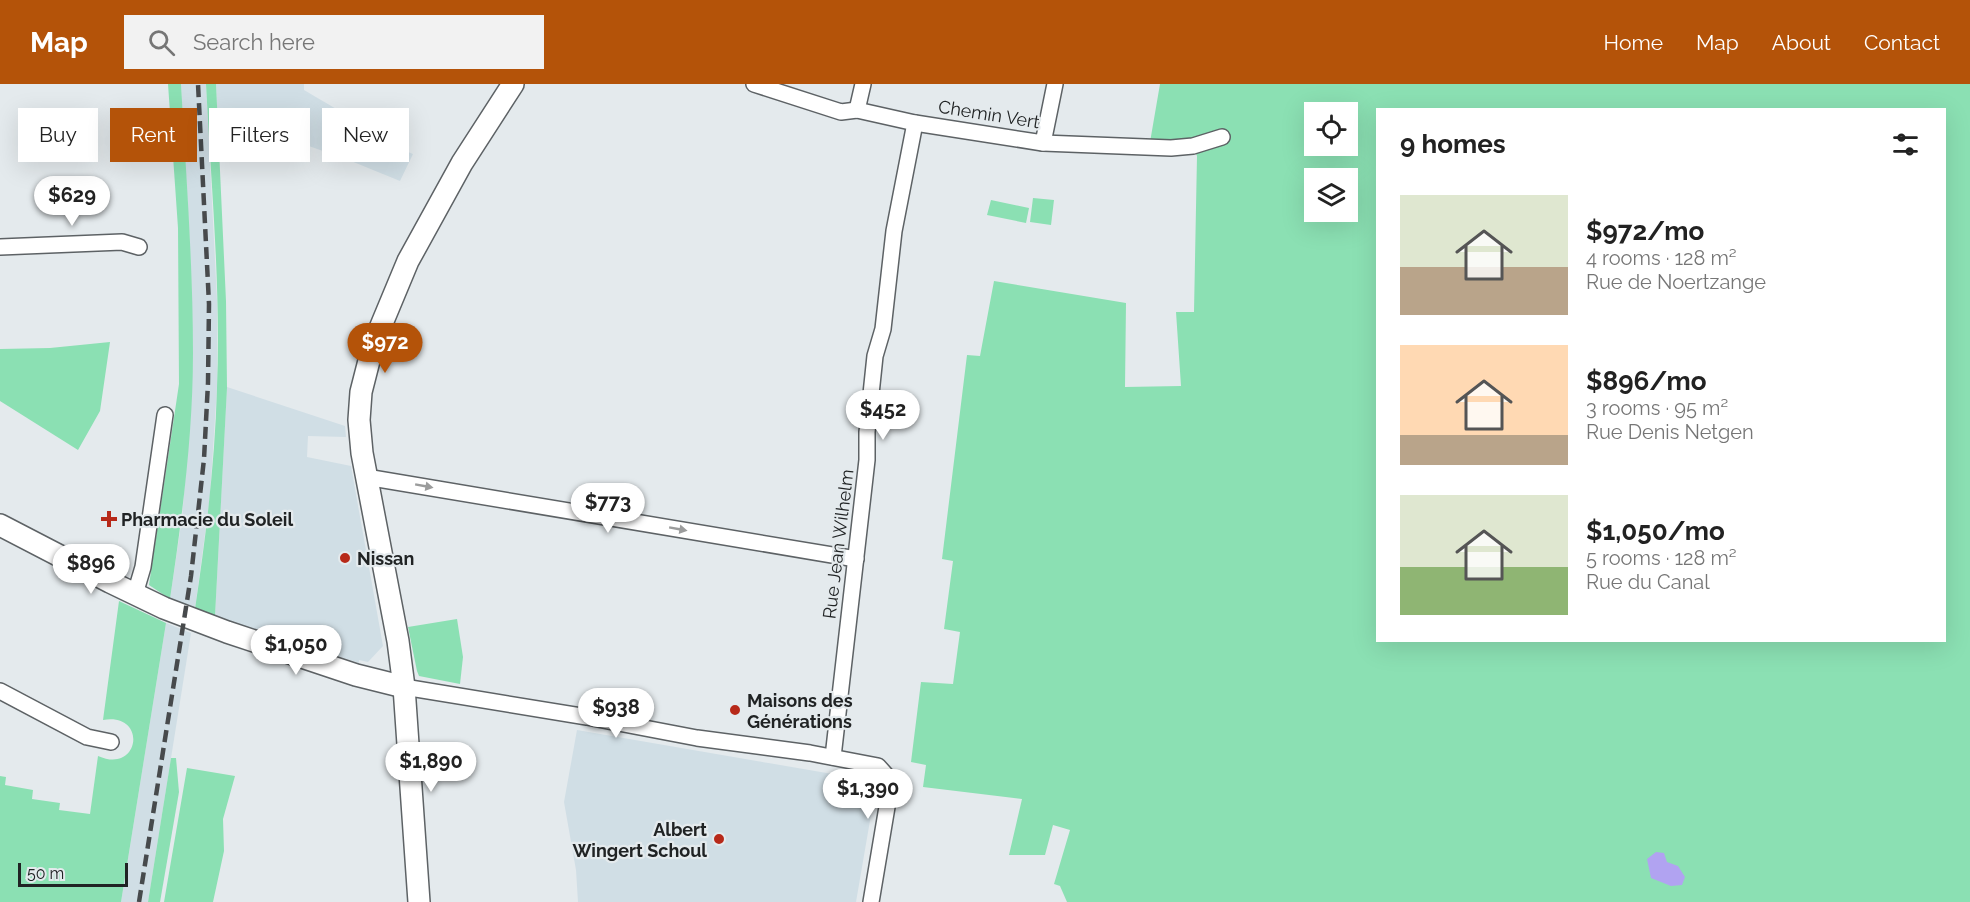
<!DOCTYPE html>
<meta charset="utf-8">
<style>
:root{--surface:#fff;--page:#f2f2f2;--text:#222;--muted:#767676;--accent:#b45309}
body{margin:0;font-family:Raleway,sans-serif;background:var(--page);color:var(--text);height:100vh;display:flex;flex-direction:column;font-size:22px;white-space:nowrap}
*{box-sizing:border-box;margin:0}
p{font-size:20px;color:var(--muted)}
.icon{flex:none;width:33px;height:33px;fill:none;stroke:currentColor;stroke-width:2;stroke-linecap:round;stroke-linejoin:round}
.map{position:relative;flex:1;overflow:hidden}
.sheet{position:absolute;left:1376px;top:24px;width:570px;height:534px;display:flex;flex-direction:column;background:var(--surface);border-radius:0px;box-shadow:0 6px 24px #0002}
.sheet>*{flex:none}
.banner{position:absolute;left:18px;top:24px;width:570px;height:54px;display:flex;gap:12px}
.controls{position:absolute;left:1304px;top:18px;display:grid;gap:12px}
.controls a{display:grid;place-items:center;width:54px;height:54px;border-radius:0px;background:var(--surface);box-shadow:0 6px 24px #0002;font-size:30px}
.scale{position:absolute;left:18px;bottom:15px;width:110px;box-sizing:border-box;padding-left:6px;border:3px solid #202324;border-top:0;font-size:16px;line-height:21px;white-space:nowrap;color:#202324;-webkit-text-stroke:4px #e4eaed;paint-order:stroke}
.price{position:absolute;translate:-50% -51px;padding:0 14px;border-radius:21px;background:#fff;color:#222;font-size:20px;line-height:39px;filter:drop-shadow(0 2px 3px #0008)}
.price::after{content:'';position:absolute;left:50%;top:36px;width:18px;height:14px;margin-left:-9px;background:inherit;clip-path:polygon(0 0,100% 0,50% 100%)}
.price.on{background:var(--accent);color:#fff}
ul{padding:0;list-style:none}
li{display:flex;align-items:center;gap:18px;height:150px;padding:0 24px}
li span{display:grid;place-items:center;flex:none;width:168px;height:120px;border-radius:0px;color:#555}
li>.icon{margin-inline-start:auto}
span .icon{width:72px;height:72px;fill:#fffc;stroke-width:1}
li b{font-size:26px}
h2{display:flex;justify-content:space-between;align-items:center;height:72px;padding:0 24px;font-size:26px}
.pill{padding:0 21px;border-radius:0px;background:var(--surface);box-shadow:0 6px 24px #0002;font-size:21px;line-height:54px}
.pill.on{background:var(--accent);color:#fff}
header{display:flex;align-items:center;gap:36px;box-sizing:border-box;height:84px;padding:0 30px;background:var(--accent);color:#fff}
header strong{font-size:28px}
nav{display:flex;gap:33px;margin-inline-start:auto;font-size:21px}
.search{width:420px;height:54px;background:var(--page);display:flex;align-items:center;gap:15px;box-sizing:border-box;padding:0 21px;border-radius:0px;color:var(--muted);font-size:22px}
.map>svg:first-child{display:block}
.built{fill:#d0dee5}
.green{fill:#8be0b3;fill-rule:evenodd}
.water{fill:#b1a3f1}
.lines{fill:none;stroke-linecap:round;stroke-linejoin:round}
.street-casing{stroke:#5d6265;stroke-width:18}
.secondary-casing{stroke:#5d6265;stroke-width:24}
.street{stroke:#fff;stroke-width:15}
.secondary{stroke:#fff;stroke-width:21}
.rail{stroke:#474a4c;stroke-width:4.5;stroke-dasharray:12 6;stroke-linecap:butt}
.oneway{fill:#9b9c9c}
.poi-dot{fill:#b72919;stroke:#e4eaed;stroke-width:2}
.labels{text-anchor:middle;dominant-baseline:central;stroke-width:4.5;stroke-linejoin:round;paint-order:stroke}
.street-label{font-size:18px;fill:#202324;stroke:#e4eaed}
.poi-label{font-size:18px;font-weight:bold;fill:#202324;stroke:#e4eaed;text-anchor:start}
</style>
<header>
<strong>Map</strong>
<div class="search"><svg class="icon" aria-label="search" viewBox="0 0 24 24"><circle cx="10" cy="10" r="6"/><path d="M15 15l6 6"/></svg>Search here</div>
<nav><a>Home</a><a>Map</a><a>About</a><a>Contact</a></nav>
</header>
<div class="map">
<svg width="1970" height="818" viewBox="0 0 1970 818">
<rect width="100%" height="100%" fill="#e4eaed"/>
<g class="built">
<path d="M 181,0 L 206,0 L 217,216 L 217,303 L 210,412 L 195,525 L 170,515 L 182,434 L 190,338 L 193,271 L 191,183 Z"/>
<path d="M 216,0 L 304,0 L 304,6 L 372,46 L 392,61 L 413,70 L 400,97 L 351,77 L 233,35 L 219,74 Z"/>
<path d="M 227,303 L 345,342 L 346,353 L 308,352 L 307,373 L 351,382 L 383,562 L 368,578 L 359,576 L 359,579 L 215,532 Z"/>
<path d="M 166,539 L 191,549 L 148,818 L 121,818 Z"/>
<path d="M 577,646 L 873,697 L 872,725 L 856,818 L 578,818 L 576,786 L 564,718 Z"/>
</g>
<g class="green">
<path d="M 168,0 L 181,0 C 186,90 193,180 193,269 C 193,351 182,434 170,515 L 149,501 L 179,300 L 178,144 Z"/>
<path d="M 206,0 L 216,0 L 226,217 L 227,304 L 215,532 L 195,525 C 206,452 215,378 217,304 C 221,203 211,101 206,0 Z"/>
<path d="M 1160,0 L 1970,0 L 1970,818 L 1067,818 L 1060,802 L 1054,800 L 1070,746 L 1053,741 L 1045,771 L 1009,771 L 1022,715 L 923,703 L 926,681 L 911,678 L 921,598 L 953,600 L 960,548 L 944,545 L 953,477 L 942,475 L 967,271 L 980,272 L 994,197 L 1126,219 L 1125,303 L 1181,302 L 1176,228 L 1194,228 L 1197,72 L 1193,62 L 1149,64 ZM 1377,26 L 1944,26 L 1944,556 L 1377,556 ZM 1314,28 L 1347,28 L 1347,62 L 1314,62 ZM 1314,94 L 1347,94 L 1347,128 L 1314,128 Z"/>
<path d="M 1033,114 L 1054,116 L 1051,141 L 1030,138 Z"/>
<path d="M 991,116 L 1029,124 L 1026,139 L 987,131 Z"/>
<path d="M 110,258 L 100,327 L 78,366 L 0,317 L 0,265 L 50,264 Z"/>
<path d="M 119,517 L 166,539 L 121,818 L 0,818 L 0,692 L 6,693 L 5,701 L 33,706 L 32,715 L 60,719 L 59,726 L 90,730 L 98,672 C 140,691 148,628 103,636 Z"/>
<path d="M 457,535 L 463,573 L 460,600 L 419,592 L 417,587 L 408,543 Z"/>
<path d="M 171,674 L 176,674 L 179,708 L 160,818 L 148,818 Z"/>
<path d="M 187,684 L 235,692 L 223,735 L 224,767 L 213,818 L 164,818 Z"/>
</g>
<path class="water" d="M 1656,768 L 1664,769 L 1667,778 L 1678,782 L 1685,793 L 1682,801 L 1671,802 L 1651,794 L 1647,775 Z"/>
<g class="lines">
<defs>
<g id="street">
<path d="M 754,0 L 841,28 L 857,26 L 915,39 L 1043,59 L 1171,64 L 1193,62 L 1222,53"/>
<path d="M 857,26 L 863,0"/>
<path d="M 1043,59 L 1055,0"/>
<path d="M 0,163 L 122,158 L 139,163"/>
<path d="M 366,393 L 856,475"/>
<path d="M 135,510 L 143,483 L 165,331"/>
<path d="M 404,603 L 587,633 L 697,654 L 810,669 L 878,682 L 887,692 L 889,711 L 871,818"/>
<path d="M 0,607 L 87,653 L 111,658"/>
<path d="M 833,673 L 867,376 L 867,348 L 875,272 L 883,245 L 894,147 L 915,39"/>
</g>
<g id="secondary">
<path d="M 0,441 L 110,498 L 164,524 L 227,548 L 356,591 L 404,603"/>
<path d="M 419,818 L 404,603 L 398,557 L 362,369 L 359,336 L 361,308 L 373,261 L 408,177 L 462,79 L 513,0"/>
</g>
</defs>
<use href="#street" class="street-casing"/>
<use href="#secondary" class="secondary-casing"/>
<use href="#street" class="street"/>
<use href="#secondary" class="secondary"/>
<path class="rail" d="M 139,818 L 191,492 L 204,375 L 208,299 L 209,220 L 198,0"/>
</g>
<defs><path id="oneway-solid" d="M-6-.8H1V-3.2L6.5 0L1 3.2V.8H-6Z" transform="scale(1.5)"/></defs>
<g class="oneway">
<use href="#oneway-solid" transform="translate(424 402) rotate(10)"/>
<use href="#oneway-solid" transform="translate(678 445) rotate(10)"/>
</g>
<g class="poi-dot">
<path d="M106 426h6v6h6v6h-6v6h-6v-6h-6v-6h6z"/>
<circle cx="345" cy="474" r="6"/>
<circle cx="735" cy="626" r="6"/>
<circle cx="719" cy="755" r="6"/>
</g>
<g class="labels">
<g class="street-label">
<text transform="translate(989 30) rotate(9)">Chemin Vert</text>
<text transform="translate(838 460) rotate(-83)">Rue Jean Wilhelm</text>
</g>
<g class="poi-label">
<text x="121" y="435">Pharmacie du Soleil</text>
<text x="357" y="474">Nissan</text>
<text x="747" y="616">Maisons des<tspan x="747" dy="21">Générations</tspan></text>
<text x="707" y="745" text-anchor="end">Albert<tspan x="707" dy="21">Wingert Schoul</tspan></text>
</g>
</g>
</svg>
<div class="controls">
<a><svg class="icon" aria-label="locate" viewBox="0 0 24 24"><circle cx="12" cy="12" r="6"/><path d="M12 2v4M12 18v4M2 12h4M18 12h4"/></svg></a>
<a><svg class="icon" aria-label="layers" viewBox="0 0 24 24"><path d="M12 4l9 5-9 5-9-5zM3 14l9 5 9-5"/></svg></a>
</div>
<div class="scale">50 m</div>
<b class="price" style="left:72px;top:143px">$629</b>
<b class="price on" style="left:385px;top:290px">$972</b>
<b class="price" style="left:883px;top:357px">$452</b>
<b class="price" style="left:608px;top:450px">$773</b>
<b class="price" style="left:91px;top:511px">$896</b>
<b class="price" style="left:296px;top:592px">$1,050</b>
<b class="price" style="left:616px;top:655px">$938</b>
<b class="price" style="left:431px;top:709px">$1,890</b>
<b class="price" style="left:868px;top:736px">$1,390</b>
<div class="banner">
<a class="pill">Buy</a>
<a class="pill on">Rent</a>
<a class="pill">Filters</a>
<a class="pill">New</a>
</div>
<section class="sheet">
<h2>9 homes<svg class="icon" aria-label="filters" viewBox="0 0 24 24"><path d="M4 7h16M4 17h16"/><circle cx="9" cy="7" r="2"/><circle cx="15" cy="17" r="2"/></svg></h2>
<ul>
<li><span style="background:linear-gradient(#dfe7d0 60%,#b9a48a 0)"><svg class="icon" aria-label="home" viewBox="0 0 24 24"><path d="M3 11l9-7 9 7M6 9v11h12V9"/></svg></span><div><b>$972/mo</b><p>4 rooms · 128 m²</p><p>Rue de Noertzange</p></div></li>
<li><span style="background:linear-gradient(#ffd9b3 75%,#b9a48a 0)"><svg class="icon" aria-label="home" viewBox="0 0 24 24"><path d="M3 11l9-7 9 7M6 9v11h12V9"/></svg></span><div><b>$896/mo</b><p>3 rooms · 95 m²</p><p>Rue Denis Netgen</p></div></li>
<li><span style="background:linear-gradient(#dfe7d0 60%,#8fb573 0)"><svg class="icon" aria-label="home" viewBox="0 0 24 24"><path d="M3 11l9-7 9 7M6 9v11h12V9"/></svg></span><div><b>$1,050/mo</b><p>5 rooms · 128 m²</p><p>Rue du Canal</p></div></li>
</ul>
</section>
</div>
